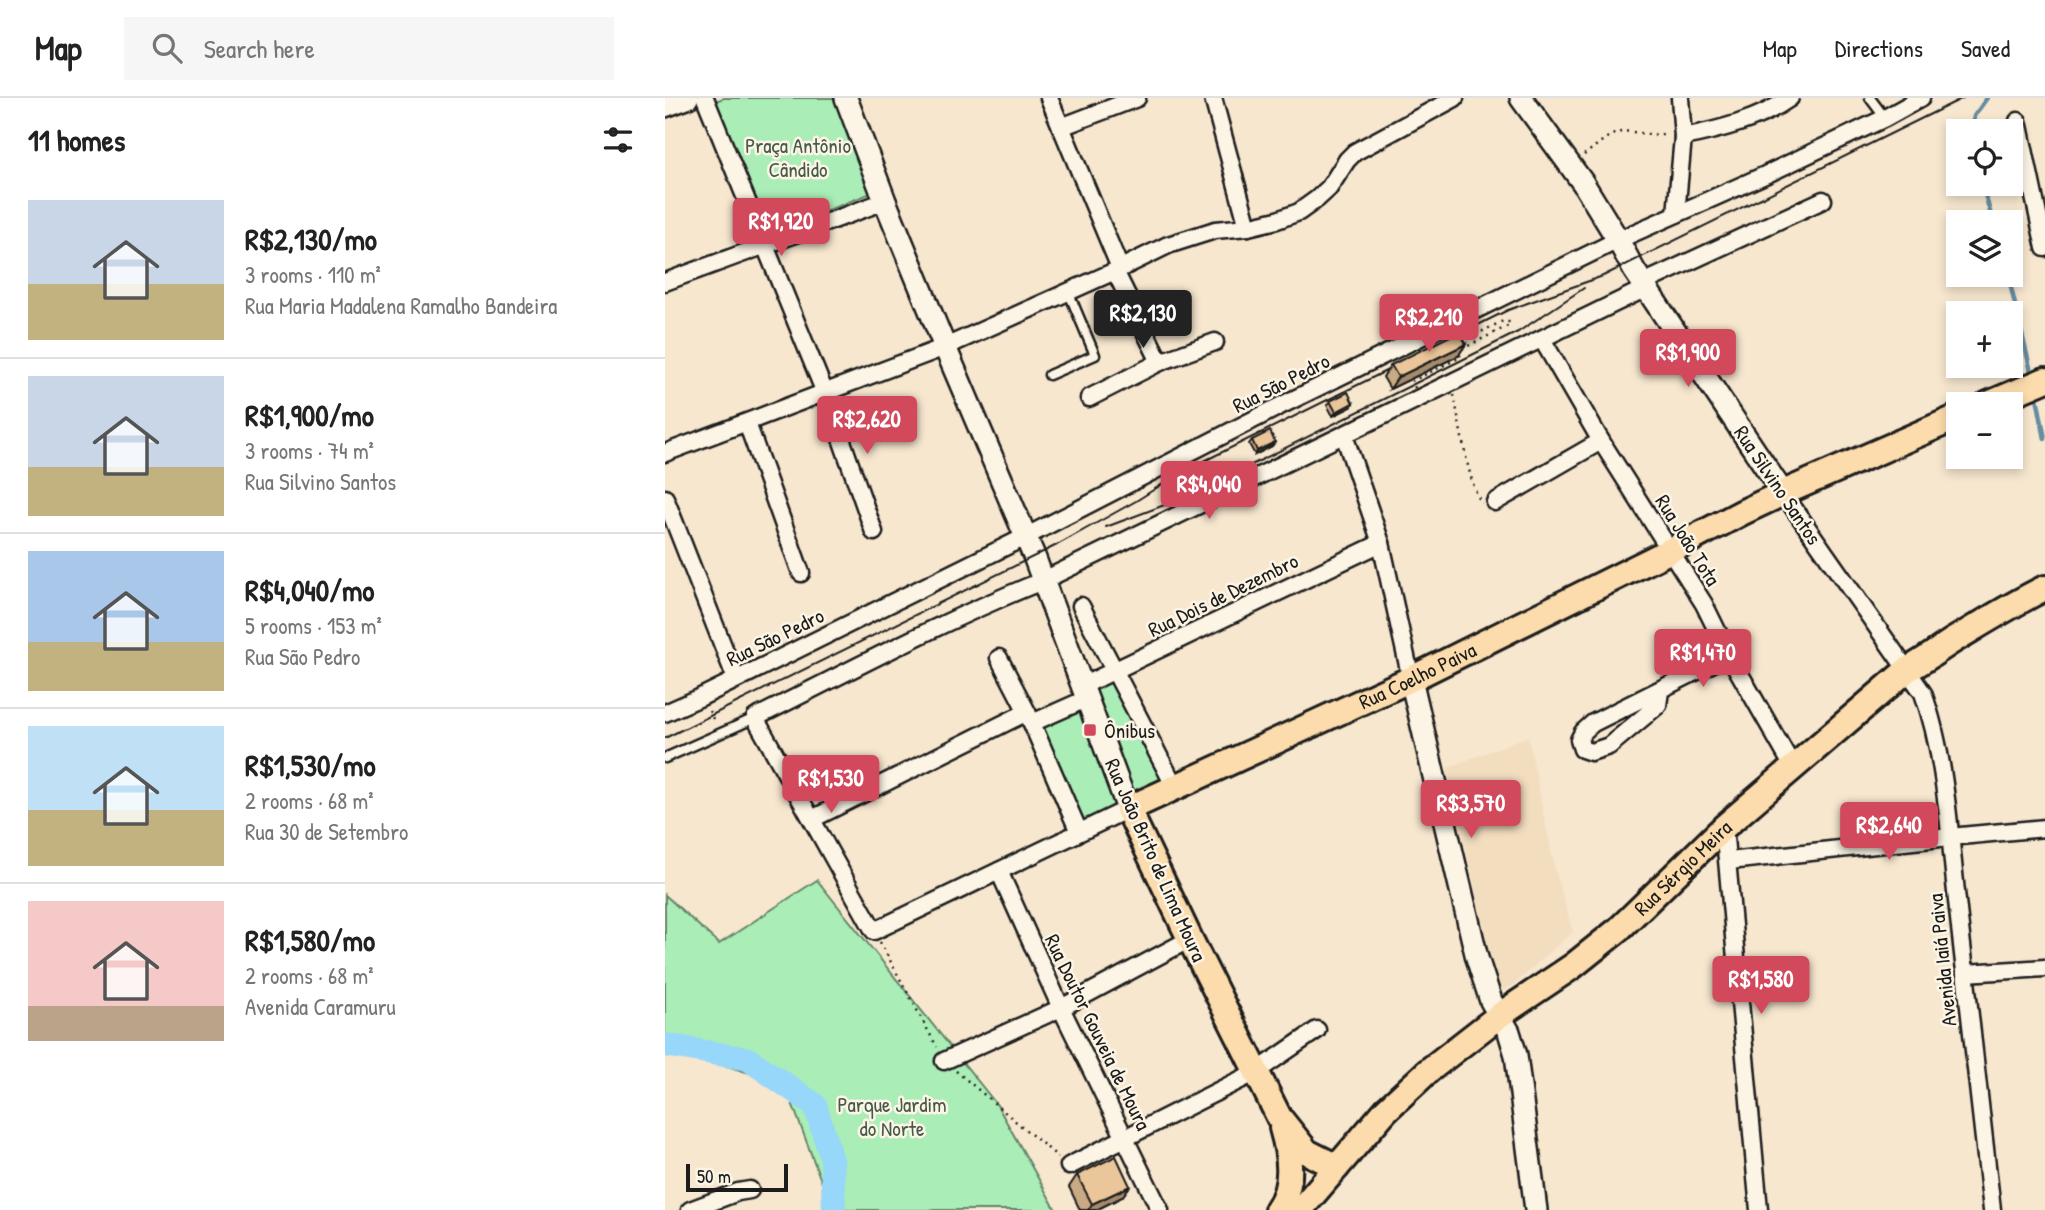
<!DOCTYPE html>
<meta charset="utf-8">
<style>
:root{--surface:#fff;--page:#f6f6f6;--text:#222;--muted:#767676;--line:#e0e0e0;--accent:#d1495b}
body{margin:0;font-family:"Patrick Hand",sans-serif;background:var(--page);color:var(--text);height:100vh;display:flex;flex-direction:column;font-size:26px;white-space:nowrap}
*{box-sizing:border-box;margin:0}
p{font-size:23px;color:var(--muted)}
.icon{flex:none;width:38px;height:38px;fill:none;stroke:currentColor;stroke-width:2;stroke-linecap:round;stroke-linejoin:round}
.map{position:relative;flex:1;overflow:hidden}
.details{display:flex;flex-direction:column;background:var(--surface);width:665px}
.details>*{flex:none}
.fabs{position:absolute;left:1281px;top:21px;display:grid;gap:14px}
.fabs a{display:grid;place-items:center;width:77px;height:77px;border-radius:0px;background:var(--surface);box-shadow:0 4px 10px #0003;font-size:35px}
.scale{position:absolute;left:21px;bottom:18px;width:102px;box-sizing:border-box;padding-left:7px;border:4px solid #1c1c1c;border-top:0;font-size:19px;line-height:24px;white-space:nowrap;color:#1c1c1c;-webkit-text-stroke:5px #fcf5e5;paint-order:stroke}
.price{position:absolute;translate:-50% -60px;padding:0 16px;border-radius:7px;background:var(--accent);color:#fff;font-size:23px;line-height:46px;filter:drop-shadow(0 2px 4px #0008)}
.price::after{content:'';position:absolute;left:50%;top:42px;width:21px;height:16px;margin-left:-10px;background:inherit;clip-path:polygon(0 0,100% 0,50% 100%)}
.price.on{background:#222;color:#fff}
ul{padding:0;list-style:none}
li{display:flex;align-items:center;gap:21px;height:175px;padding:0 28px}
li+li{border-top:2px solid var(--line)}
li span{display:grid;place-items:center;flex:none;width:196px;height:140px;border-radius:0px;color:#555}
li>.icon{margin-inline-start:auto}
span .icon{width:84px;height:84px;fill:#fffc;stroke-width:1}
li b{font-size:30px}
h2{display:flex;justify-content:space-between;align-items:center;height:84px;padding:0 28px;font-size:30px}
header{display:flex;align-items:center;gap:42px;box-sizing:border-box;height:98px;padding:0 35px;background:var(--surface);border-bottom:2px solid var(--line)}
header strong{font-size:33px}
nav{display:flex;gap:38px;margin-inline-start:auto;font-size:24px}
.search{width:490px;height:63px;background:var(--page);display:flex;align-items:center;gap:18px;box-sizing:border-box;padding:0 24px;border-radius:0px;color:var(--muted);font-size:26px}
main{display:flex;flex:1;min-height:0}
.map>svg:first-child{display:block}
.built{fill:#f3ddbf}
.green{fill:#aaedb7;stroke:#63846a;stroke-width:2}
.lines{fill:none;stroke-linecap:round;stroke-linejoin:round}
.stream{stroke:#668ca1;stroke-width:4.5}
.river{stroke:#97d7f9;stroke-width:24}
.lane-casing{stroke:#1c1c1c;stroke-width:13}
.street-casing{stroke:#1c1c1c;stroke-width:21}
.secondary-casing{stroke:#1c1c1c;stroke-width:26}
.primary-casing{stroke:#1c1c1c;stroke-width:30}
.path{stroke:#1c1c1c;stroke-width:2.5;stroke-dasharray:2 5;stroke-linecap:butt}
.lane{stroke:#fcf5e5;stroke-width:8}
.street{stroke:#fcf5e5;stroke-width:16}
.secondary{stroke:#fcf5e5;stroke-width:21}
.primary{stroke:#fcdcac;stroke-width:24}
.tram{stroke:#1c1c1c;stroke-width:2}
.path-bridge{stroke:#1c1c1c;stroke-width:2.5;stroke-dasharray:2 5;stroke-linecap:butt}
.wall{fill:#caaa85;stroke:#1c1c1c;stroke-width:2}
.shaded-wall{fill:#a48b6c;stroke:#1c1c1c;stroke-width:2}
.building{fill:#ebc69b;stroke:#1c1c1c;stroke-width:2}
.poi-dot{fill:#d1495b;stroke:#fcf5e5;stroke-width:2.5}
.labels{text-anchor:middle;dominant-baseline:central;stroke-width:5;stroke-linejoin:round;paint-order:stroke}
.park-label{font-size:21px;fill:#475b4a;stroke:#fcf5e5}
.street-label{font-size:21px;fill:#1c1c1c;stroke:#fcf5e5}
.poi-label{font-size:21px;fill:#1c1c1c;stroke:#fcf5e5;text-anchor:start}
</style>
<header>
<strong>Map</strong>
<div class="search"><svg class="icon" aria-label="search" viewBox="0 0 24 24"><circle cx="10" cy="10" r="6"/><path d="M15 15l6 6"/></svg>Search here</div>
<nav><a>Map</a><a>Directions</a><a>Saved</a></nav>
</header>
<main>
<section class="details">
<h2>11 homes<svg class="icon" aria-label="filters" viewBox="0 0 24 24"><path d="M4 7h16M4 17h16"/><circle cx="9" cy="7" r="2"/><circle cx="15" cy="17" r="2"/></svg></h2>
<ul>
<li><span style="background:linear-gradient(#c9d6e8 60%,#c2b280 0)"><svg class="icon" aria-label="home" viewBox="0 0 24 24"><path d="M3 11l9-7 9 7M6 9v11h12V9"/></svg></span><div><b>R$2,130/mo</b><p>3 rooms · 110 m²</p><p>Rua Maria Madalena Ramalho Bandeira</p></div></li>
<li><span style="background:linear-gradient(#c9d6e8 65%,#c2b280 0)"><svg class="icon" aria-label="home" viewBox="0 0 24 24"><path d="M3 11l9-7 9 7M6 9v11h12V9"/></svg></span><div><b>R$1,900/mo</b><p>3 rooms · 74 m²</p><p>Rua Silvino Santos</p></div></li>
<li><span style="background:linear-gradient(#a9c7e8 65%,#c2b280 0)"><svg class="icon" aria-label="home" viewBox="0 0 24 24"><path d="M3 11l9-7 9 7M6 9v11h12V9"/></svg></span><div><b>R$4,040/mo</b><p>5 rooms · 153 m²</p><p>Rua São Pedro</p></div></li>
<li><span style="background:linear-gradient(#bfe0f5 60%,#c2b280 0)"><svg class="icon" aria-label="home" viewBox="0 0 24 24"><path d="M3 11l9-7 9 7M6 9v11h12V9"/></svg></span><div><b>R$1,530/mo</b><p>2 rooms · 68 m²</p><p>Rua 30 de Setembro</p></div></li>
<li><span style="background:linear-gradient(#f6c9c9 75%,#b9a48a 0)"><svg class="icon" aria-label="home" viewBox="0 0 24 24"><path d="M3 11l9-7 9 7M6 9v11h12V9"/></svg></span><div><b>R$1,580/mo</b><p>2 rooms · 68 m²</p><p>Avenida Caramuru</p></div></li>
</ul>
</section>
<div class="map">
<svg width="1380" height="1112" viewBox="0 0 1380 1112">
<rect width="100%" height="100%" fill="#f7e7cf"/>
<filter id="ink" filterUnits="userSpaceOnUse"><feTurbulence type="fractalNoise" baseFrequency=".0143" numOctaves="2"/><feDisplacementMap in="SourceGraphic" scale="14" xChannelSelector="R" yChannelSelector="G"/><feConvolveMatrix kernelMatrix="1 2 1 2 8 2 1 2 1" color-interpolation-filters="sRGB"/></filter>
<g filter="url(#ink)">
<path class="built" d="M 863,638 L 890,772 L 908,834 L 847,888 L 834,893 L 782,670 Z"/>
<g class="green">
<path d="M 59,0 L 174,0 L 209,94 L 99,137 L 47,4 Z"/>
<path d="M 451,580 L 504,687 L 468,701 L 423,591 Z"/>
<path d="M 413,602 L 455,707 L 419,726 L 371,620 Z"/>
<path d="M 152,782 L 332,1007 L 391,1112 L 167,1112 L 120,986 L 0,949 L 0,797 L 54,846 Z"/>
</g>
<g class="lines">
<g class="stream">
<path d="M 1308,33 L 1309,18 L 1322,0"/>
<path d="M 1317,86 L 1328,124"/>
<path d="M 1343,177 L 1367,278"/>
<path d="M 1371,294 L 1380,341"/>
</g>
<path class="river" d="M 0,947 L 83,961 L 150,1007 L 167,1062 L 169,1112"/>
<defs>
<g id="lane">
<path d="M 1205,0 L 1220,20"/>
<path d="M 384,277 L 430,257 L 403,193"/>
<path d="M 0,660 L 90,620"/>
</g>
<g id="street">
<path d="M 40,0 L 160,295 L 209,434"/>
<path d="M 384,0 L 455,170"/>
<path d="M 548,0 L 583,129"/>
<path d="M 1353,23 L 1380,150"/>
<path d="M 396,29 L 472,0"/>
<path d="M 1018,39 C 1054,32 1094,22 1125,0"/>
<path d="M 1011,116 L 1018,39 L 1015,0"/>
<path d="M 450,173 L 495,264"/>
<path d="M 0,184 L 220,103"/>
<path d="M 978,185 L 1158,102"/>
<path d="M 877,241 L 936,343 L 1039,506 L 1064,557 L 1128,669"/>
<path d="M 424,300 L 495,264 L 550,244"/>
<path d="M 82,325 L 136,475"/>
<path d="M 679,337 L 716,445 L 746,581"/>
<path d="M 0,355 L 280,249 L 450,173 L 503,147 L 550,132 L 583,129 L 612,122 L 634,114 L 652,101 L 664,90 L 682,62 L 690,54 L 790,0"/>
<path d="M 1118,395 L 1258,595 C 1280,656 1284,730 1291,794 C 1303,900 1315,1006 1327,1112"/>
<path d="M 0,400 L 71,581"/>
<path d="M 830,404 L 936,343"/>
<path d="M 416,508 L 510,689"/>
<path d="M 334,560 L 362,614 L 414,734"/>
<path d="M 417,588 L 716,445"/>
<path d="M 995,593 L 993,607 L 944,648 L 926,654 L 917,651 L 914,642 L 918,634 L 928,625 L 1064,557"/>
<path d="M 0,615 L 34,600 L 360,439 L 615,308 L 953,142 L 1100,77 L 1220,20 L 1256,0"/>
<path d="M 367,625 L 421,601"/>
<path d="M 463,711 L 209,833 L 90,620 C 185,573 279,522 377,483 L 981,190"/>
<path d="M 147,721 L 362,614"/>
<path d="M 1059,729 L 1094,1112"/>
<path d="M 1064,763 L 1285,739 L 1380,730"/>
<path d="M 334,773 L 396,910 L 495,1112"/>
<path d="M 1300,875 L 1380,870"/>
<path d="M 279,963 L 396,910 L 525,841"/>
<path d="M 404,1068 L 591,974 L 652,932"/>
<path d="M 25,1112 L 73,1094 L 85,1092"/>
</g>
<g id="secondary">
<path d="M 181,0 L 220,103 L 280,249 L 369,458 L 463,711"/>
<path d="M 856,0 L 918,85 L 953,142 L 969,172 L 1118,395"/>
<path d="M 0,8 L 22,0"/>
<path d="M 746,581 L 812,860 L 826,903 L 844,934 L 851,957 L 871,1112"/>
</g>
<g id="primary">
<path d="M 1323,306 L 1380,282"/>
<path id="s1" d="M 672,1069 L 642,1054 L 614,1019 L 525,841 L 463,711 L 746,581 L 1004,453 L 1078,414 L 1118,395 L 1293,319"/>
<path d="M 612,1112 C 630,1087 625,1058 617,1030"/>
<path id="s2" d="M 635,1112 L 721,1012 L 763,973 L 835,917 L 908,868 L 953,832 L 1059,729 L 1242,572 C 1259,563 1273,552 1289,542 C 1319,524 1349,505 1380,490"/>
</g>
</defs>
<use href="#lane" class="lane-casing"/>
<use href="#street" class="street-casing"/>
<use href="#secondary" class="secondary-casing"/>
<use href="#primary" class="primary-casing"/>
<g class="path">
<path d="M 919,57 C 929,50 940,39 952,35 C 967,30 983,40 1002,35"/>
<path d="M 797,251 L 845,227 L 842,221"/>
<path d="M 789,297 C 794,321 804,390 817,405"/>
<path d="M 44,613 L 50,625"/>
<path d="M 215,844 L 272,949"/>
<path d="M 291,973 L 393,1059"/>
</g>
<use href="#lane" class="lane"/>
<use href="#street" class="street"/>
<use href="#secondary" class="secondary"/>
<use href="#primary" class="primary"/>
<g class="tram">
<path d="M 779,244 L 843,212 L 938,178 L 1298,0"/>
<path d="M 441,429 L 526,397 L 853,234 L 919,190"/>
<path d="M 0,640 L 392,447 L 471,403 L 515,375 L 741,263"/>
</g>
<g class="path-bridge">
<path d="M 798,243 L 842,221"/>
<path d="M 750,290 L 747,283 L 796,259 L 793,254"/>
</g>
</g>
<g class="wall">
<path d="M 801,246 L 793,258 L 725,291 L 718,279 L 726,267 Z"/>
<path d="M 665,303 L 686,309 L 668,318 L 662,307 Z"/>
<path d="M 587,342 L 610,344 L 607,348 L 590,357 L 584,346 Z"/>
<path d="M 412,1077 L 465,1088 L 457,1099 L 431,1112 L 415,1112 L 404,1089 Z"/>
</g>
<g class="shaded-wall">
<path d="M 801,246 L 793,258 L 725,291 L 733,279 Z"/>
<path d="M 688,305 L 686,309 L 668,318 L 671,314 Z"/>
<path d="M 610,344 L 607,348 L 590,357 L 592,353 Z"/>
<path d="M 465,1088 L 457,1099 L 431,1112 L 423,1112 L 427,1106 Z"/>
</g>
<g class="building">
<path d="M 795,233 L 801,246 L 733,279 L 726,267 Z"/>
<path d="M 683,294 L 688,305 L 671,314 L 665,303 Z"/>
<path d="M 605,333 L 610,344 L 592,353 L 587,342 Z"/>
<path d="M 451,1058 L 465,1088 L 427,1106 L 412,1077 Z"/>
</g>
</g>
<rect class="poi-dot" x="418" y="625" width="14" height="14" rx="3.5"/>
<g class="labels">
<g class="park-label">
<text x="133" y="47">Praça Antônio<tspan x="133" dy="24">Cândido</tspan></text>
<text x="227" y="1006">Parque Jardim<tspan x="227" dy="24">do Norte</tspan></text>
</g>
<g class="street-label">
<text transform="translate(616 285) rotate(-27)">Rua São Pedro</text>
<text transform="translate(1113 387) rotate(56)">Rua Silvino Santos</text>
<text transform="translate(1023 442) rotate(58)">Rua João Tota</text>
<text transform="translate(558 497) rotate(-26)">Rua Dois de Dezembro</text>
<text transform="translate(110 539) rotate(-26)">Rua São Pedro</text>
<text stroke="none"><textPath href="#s1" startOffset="740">Rua Coelho Paiva</textPath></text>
<text transform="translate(491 762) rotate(66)">Rua João Brito de Lima Moura</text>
<text stroke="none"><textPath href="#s2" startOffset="516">Rua Sérgio Meira</textPath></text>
<text transform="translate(1277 862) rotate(-96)">Avenida Iaiá Paiva</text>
<text transform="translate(433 934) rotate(64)">Rua Doutor Gouveia de Moura</text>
</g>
<g class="poi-label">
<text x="439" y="632">Ônibus</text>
</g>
</g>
</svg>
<div class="fabs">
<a><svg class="icon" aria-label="locate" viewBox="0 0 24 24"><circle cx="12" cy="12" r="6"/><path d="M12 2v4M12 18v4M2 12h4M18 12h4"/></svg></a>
<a><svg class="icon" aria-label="layers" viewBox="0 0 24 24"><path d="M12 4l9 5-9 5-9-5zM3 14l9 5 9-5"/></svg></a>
<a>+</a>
<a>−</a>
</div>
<div class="scale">50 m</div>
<b class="price" style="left:116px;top:160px">R$1,920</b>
<b class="price on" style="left:478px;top:252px">R$2,130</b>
<b class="price" style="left:764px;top:256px">R$2,210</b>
<b class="price" style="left:1023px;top:291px">R$1,900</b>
<b class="price" style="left:202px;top:358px">R$2,620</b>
<b class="price" style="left:544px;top:423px">R$4,040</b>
<b class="price" style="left:1038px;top:591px">R$1,470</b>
<b class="price" style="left:166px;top:717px">R$1,530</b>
<b class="price" style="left:806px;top:742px">R$3,570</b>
<b class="price" style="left:1224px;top:764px">R$2,640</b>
<b class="price" style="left:1096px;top:918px">R$1,580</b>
</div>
</main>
